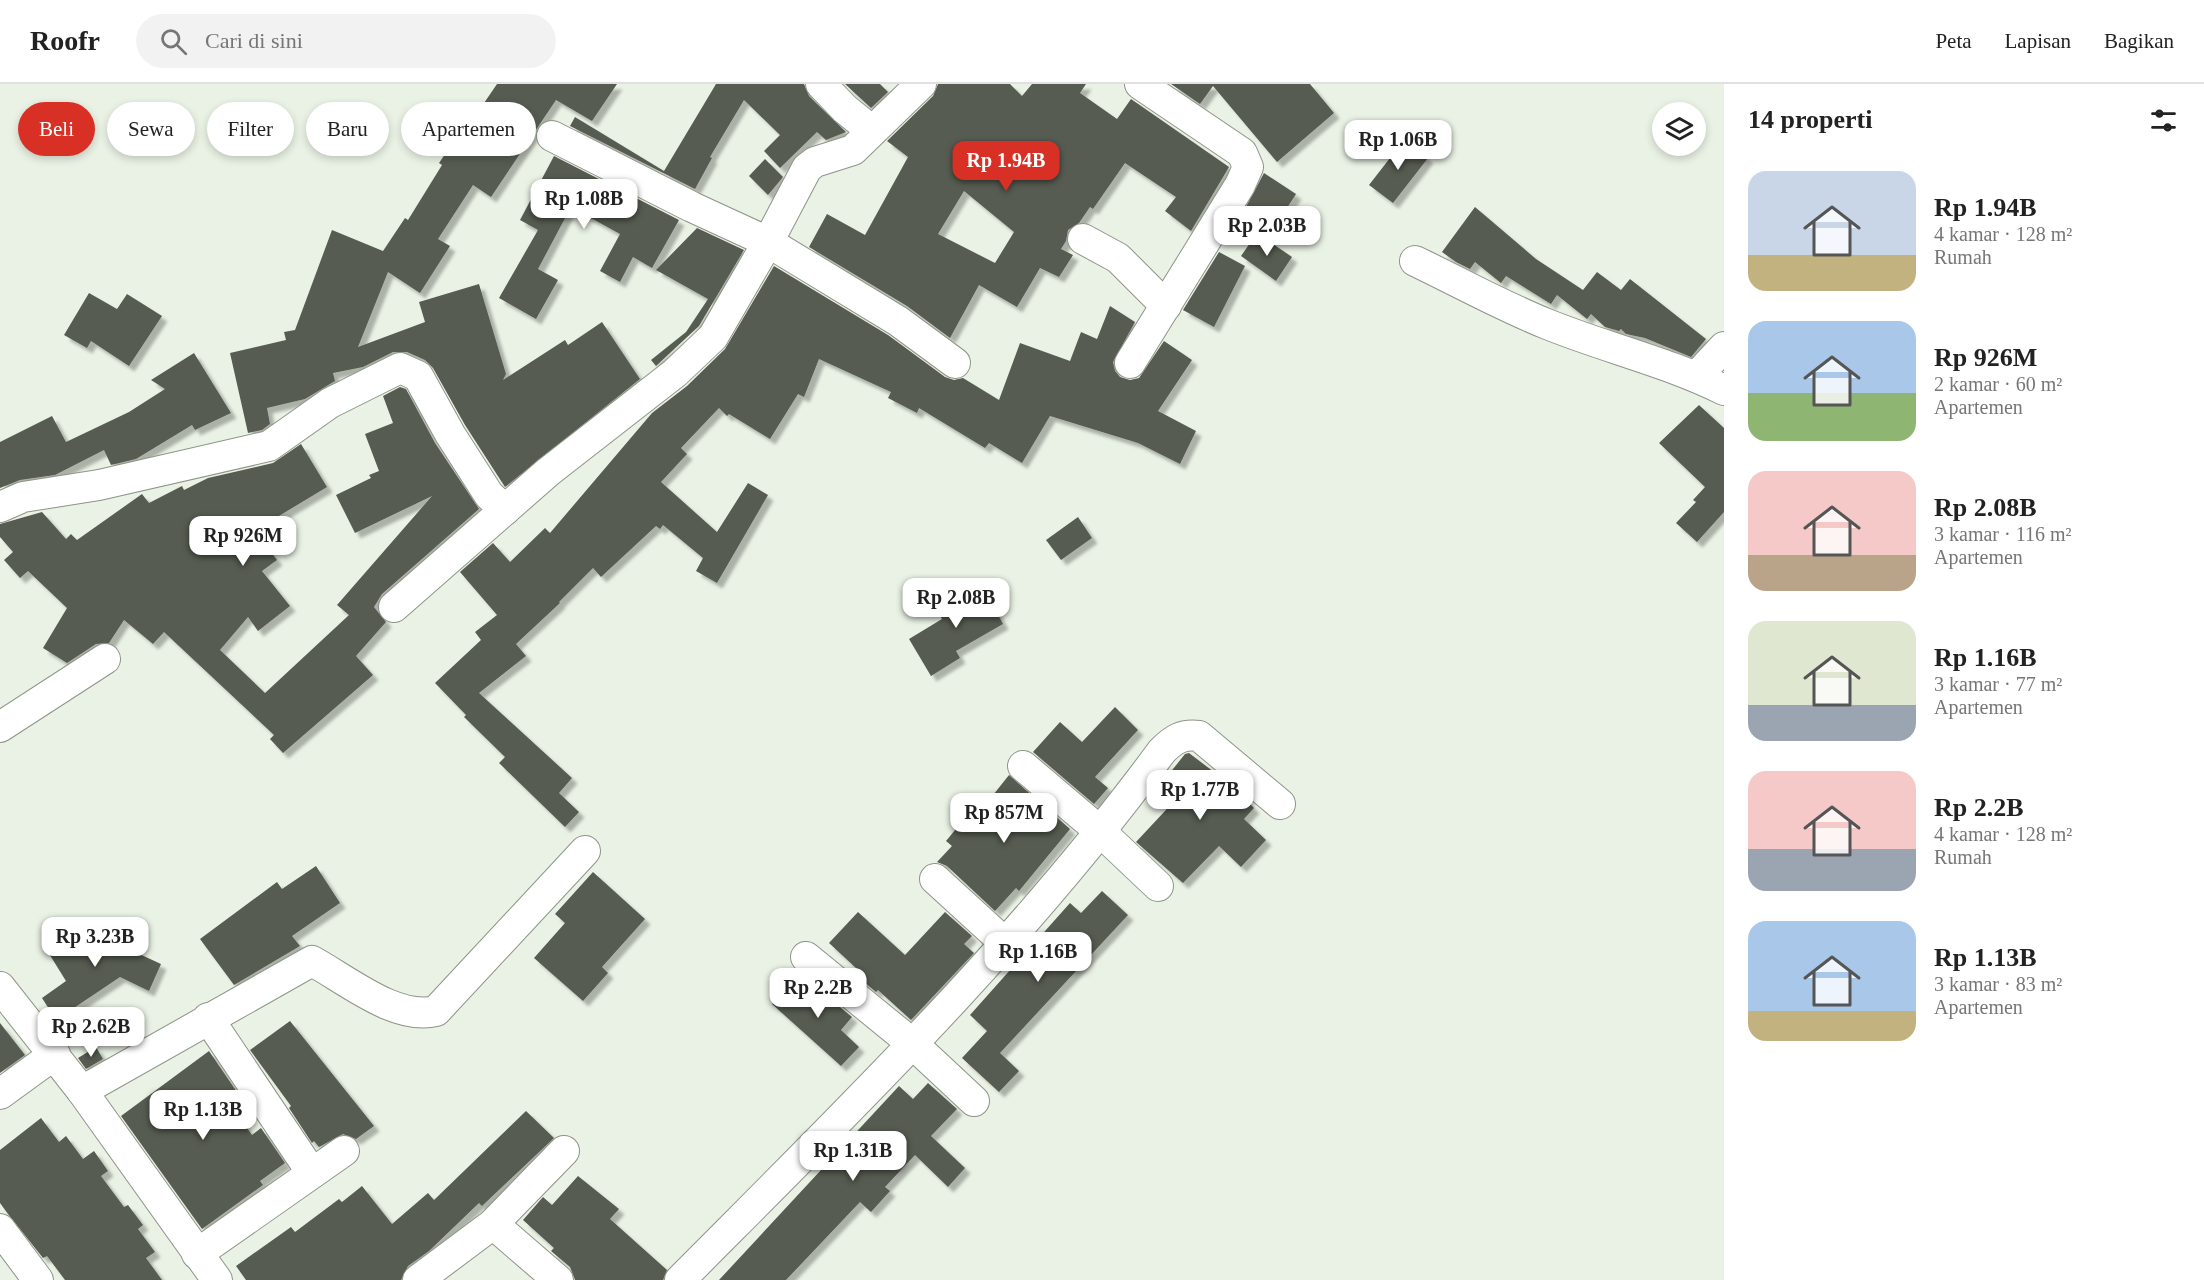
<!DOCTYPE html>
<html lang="id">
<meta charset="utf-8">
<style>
:root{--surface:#fff;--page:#f2f2f2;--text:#222;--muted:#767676;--line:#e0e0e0;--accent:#d93025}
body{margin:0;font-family:"Times New Roman",serif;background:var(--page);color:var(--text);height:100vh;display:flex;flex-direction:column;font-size:22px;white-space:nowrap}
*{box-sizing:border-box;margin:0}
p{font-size:20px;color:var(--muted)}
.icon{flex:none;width:33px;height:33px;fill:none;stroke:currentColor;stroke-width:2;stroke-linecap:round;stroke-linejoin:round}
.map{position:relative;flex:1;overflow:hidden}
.sheet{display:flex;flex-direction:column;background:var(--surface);width:480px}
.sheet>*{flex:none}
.banner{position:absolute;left:18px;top:18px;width:570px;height:54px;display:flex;gap:12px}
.fabs{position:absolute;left:1652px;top:18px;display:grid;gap:12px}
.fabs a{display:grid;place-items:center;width:54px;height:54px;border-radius:50%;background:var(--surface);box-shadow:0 3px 9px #0003;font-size:30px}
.price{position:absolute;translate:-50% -51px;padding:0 14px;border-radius:12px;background:#fff;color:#222;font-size:20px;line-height:39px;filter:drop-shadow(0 2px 3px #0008)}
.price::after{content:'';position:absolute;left:50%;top:36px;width:18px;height:14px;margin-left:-9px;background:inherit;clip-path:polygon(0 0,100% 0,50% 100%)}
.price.on{background:var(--accent);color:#fff}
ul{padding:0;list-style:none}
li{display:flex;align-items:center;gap:18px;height:150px;padding:0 24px}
li span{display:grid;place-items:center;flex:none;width:168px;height:120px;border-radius:18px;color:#555}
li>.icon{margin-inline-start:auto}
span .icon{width:72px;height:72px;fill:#fffc;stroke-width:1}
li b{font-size:26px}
h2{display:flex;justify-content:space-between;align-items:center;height:72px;padding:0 24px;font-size:26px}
.chip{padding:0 21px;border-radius:27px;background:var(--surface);box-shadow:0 3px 9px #0003;font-size:21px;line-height:54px}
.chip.on{background:var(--accent);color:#fff}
header{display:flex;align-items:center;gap:36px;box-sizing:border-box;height:84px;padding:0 30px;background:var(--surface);border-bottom:2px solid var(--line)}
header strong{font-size:28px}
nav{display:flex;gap:33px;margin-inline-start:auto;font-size:21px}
.search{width:420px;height:54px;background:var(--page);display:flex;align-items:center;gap:15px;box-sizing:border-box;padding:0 21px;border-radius:33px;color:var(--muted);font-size:22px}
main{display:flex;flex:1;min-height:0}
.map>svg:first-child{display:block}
.building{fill:#565c51;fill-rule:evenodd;filter:url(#shadow)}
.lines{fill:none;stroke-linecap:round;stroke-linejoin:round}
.minor-casing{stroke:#8d9488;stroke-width:32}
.minor{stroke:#fff;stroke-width:30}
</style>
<header>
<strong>Roofr</strong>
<div class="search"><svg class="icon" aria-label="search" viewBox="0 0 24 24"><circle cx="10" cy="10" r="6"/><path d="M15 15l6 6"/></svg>Cari di sini</div>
<nav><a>Peta</a><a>Lapisan</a><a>Bagikan</a></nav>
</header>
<main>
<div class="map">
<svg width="1724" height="1196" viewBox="0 0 1724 1196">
<defs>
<filter id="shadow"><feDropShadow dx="5.5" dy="5.5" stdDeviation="1.5" flood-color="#0004"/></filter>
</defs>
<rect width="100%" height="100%" fill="#eaf2e5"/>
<g class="building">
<path d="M 497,0 L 617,0 L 592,37 L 556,16 L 491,113 L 473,101 L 438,155 L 450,162 L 420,209 L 388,188 L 358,263 L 425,238 L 419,218 L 479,200 L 506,290 L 503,296 L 565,256 L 568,261 L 602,238 L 640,295 L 505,403 L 465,341 L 433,284 L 425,276 L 407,268 L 393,268 L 363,283 L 333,289 L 335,297 L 305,315 L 267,324 L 270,340 L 262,346 L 248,349 L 230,269 L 286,256 L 284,248 L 295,246 L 332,146 L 383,167 L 405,134 L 408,136 L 442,81 L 439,79 L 464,42 L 467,44 Z"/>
<path d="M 716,0 L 804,0 L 809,12 L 846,48 L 826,56 L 817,48 L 780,84 L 764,67 L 780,51 L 744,16 L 710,73 L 712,74 L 695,105 L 570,42 L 575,33 L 664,87 Z"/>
<path d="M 845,0 L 880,0 L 888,8 L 871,24 Z"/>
<path d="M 938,0 L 1010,0 L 1022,12 L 1032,0 L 1086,0 L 1080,9 L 1117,35 L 1131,15 L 1229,83 L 1191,147 L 1165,127 L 1176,113 L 1125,79 L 1093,125 L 1090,123 L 1079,139 L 1068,146 L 1066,157 L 1061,165 L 1073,171 L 1059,193 L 1040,184 L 1017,223 L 979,201 L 950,254 L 907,222 L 809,163 L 827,130 L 865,151 L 908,73 L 887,57 L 933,12 ZM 964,107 L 1014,148 L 995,179 L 938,150 Z"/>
<path d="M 1171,0 L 1310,0 L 1334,29 L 1277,78 L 1213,2 L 1200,20 Z"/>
<path d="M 1404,56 L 1428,74 L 1393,119 L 1369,101 Z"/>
<path d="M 554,72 L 679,136 L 652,184 L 633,173 L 620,198 L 600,187 L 620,150 L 571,123 L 538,185 L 558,196 L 536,235 L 499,214 L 538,146 L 520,136 Z"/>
<path d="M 765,75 L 783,93 L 768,111 L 749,92 Z"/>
<path d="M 1264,89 L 1296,110 L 1269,152 L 1240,134 Z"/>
<path d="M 1475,123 L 1536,175 L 1583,206 L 1597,188 L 1621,206 L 1630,195 L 1706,255 L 1691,273 L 1645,254 L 1626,250 L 1621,245 L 1619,247 L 1605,243 L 1591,230 L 1587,235 L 1557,211 L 1551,220 L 1506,192 L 1501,199 L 1475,178 L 1470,185 L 1456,178 L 1442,168 Z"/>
<path d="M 697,144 L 744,166 L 699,242 L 656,282 L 651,276 L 686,248 L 708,215 L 656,186 Z"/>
<path d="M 1257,149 L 1292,173 L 1276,197 L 1241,172 Z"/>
<path d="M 1219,168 L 1245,182 L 1214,243 L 1183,226 Z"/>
<path d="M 774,182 L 888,251 L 945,293 L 954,296 L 963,294 L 999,316 L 1020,259 L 1070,277 L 1081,248 L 1097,255 L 1110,222 L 1135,238 L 1113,278 L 1115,287 L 1120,293 L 1130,296 L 1139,294 L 1164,257 L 1192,276 L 1158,327 L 1196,347 L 1180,380 L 1138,359 L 1050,332 L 1022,379 L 989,359 L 985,364 L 919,324 L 917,329 L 888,314 L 891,308 L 819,275 L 804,313 L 798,310 L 770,355 L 729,330 L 727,332 L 719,324 L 681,364 L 687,370 L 661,398 L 717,448 L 748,399 L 768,411 L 717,499 L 696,487 L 703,474 L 663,441 L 660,445 L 656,442 L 601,493 L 593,484 L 559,518 L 560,519 L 516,560 L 526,572 L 479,609 L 572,694 L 559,709 L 579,728 L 565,743 L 499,679 L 505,673 L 464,633 L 466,631 L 435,599 L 481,556 L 475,548 L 497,531 L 460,488 L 493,459 L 510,478 L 545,444 L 550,449 L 652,329 L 687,302 L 725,265 Z"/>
<path d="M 89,209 L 117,225 L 127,210 L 162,232 L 129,282 L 91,257 L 87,264 L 64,251 Z"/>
<path d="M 194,269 L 231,329 L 195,346 L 192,341 L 136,375 L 111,381 L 104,366 L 55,391 L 20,396 L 0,404 L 0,358 L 52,332 L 66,358 L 129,328 L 165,305 L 151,296 Z"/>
<path d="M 400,303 L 406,305 L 435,359 L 479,425 L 382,510 L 374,523 L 386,538 L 356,572 L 373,591 L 283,669 L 270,655 L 274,651 L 164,548 L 153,560 L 124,536 L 109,559 L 96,560 L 67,579 L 43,564 L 67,524 L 28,487 L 20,494 L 4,476 L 13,468 L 0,453 L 0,440 L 42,428 L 66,455 L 71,450 L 77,456 L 142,410 L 149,419 L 182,402 L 184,406 L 208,394 L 273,379 L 301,360 L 327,403 L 254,447 L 277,476 L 262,487 L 290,522 L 258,547 L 248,533 L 220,566 L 265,609 L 349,531 L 337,521 L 432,412 L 355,449 L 336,411 L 371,394 L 369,391 L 379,387 L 365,350 L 393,339 L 383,312 Z"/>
<path d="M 1699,321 L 1724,344 L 1724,428 L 1697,458 L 1676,439 L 1696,418 L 1693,416 L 1705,403 L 1659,359 Z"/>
<path d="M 1078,433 L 1092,454 L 1061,476 L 1046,456 Z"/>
<path d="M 981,500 L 1003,540 L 956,567 L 960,574 L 931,592 L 909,555 L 942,535 L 936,525 Z"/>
<path d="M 1115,623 L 1138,646 L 1095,693 L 1108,704 L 1094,720 L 1033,668 L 1060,638 L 1082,658 Z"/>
<path d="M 1189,669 L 1231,701 L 1254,724 L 1244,735 L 1266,756 L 1241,783 L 1219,762 L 1183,799 L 1136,758 L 1178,713 L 1161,700 L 1185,670 Z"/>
<path d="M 1009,691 L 1070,745 L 1019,807 L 1016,804 L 995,827 L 947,782 L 937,778 L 952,762 L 946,757 L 960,740 L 966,745 Z"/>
<path d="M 316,782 L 340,819 L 292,852 L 300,862 L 234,901 L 200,855 L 277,798 L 282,805 Z"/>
<path d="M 593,788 L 645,835 L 602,883 L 608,889 L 583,917 L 534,874 L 565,839 L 555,830 Z"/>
<path d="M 1102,807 L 1128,831 L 1000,969 L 1019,987 L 999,1008 L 962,974 L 987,947 L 970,931 L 1070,819 L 1081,829 Z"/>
<path d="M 858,828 L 905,871 L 945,828 L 972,852 L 964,860 L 974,869 L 911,936 L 878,906 L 876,908 L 852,888 L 856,884 L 829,859 Z"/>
<path d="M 97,836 L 111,857 L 161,880 L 149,907 L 120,893 L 56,936 L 42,914 L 66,897 L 48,868 Z"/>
<path d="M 801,891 L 852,933 L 841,946 L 859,963 L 841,982 L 772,920 Z"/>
<path d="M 290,937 L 374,1042 L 356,1055 L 343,1050 L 319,1063 L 314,1057 L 312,1059 L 289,1024 L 291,1022 L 250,966 Z"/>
<path d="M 0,939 L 25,971 L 0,989 Z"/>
<path d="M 96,963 L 103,975 L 86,985 L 78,974 Z"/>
<path d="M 209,967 L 239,1011 L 229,1019 L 252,1051 L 261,1044 L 285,1079 L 260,1097 L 263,1101 L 202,1145 L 121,1032 Z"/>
<path d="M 928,999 L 957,1025 L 931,1052 L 965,1084 L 948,1103 L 915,1071 L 885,1103 L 890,1107 L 871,1128 L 860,1118 L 786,1196 L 719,1196 L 899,1002 L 913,1015 Z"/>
<path d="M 526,1027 L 554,1054 L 482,1122 L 479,1119 L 429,1167 L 408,1182 L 401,1196 L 246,1196 L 236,1182 L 291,1143 L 295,1148 L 339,1115 L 342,1118 L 362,1102 L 392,1140 L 428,1109 L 434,1116 Z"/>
<path d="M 41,1034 L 59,1058 L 66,1052 L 83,1075 L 94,1067 L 108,1087 L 101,1092 L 124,1123 L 128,1121 L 143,1141 L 138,1145 L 155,1168 L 146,1174 L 162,1196 L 65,1196 L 47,1172 L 43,1174 L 8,1130 L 0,1119 L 0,1066 Z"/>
<path d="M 578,1092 L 619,1125 L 610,1135 L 667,1186 L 663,1196 L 575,1196 L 570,1183 L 551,1167 L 554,1164 L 523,1136 L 543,1113 L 552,1121 Z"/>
</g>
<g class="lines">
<defs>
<g id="minor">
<path d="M 821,0 L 845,25 L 872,47"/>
<path d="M 552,52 L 692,123 L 768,158 L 898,237 L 955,279"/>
<path d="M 1083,155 L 1118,174 L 1166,222"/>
<path d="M 1415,177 C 1459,198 1502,222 1547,240 C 1606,264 1668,278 1724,306"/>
<path d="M 1130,279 L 1240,101 L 1248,83 L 1242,69 L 1140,0"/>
<path d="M 1697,292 L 1724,263"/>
<path d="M 0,423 L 23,413 L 99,401 L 269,362 L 330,319 L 400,284 L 418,292 L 450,350 L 489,411 L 505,426"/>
<path d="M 394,523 L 548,388 L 675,289 L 713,253 L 768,158 L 807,84 L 815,78 L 853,66 L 921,0"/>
<path d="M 0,643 L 105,575"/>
<path d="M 1023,682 L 1102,749 L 1158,802"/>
<path d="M 935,795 L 1005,859"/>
<path d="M 806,873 L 914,961 L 974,1017"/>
<path d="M 0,903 L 82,1007 L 217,1196"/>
<path d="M 208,934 L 312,1089"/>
<path d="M 82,1007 L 312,877 C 347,896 396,937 436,927 L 585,767"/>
<path d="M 0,1010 L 55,970"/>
<path d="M 493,1140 L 558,1196"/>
<path d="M 0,1145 L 38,1196"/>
<path d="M 197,1170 L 344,1067"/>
<path d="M 418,1196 L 493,1140 L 564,1067"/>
<path d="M 680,1196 C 849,1026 1020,860 1162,667 C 1174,655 1182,650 1199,652 L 1280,720"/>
</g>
</defs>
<use href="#minor" class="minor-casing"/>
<use href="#minor" class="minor"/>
</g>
</svg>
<div class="fabs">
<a><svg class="icon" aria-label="layers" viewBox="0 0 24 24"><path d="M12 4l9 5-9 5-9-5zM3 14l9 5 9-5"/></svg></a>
</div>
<b class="price" style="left:1398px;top:87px">Rp 1.06B</b>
<b class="price on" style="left:1006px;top:108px">Rp 1.94B</b>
<b class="price" style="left:584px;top:146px">Rp 1.08B</b>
<b class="price" style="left:1267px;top:173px">Rp 2.03B</b>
<b class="price" style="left:243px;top:483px">Rp 926M</b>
<b class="price" style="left:956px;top:545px">Rp 2.08B</b>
<b class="price" style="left:1200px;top:737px">Rp 1.77B</b>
<b class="price" style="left:1004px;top:760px">Rp 857M</b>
<b class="price" style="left:95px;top:884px">Rp 3.23B</b>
<b class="price" style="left:1038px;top:899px">Rp 1.16B</b>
<b class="price" style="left:818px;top:935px">Rp 2.2B</b>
<b class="price" style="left:91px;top:974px">Rp 2.62B</b>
<b class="price" style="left:203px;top:1057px">Rp 1.13B</b>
<b class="price" style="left:853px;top:1098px">Rp 1.31B</b>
<div class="banner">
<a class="chip on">Beli</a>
<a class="chip">Sewa</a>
<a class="chip">Filter</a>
<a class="chip">Baru</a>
<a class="chip">Apartemen</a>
</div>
</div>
<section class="sheet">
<h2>14 properti<svg class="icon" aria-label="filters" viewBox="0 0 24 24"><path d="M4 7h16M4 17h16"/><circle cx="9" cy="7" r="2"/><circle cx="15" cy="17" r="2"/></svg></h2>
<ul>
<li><span style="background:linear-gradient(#c9d6e8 70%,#c2b280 0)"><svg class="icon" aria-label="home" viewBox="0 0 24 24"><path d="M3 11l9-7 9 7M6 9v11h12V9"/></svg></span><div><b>Rp 1.94B</b><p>4 kamar · 128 m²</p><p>Rumah</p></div></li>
<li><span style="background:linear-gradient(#a9c7e8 60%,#8fb573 0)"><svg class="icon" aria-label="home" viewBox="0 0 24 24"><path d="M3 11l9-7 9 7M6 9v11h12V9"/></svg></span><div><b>Rp 926M</b><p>2 kamar · 60 m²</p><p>Apartemen</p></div></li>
<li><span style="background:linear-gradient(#f6c9c9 70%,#b9a48a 0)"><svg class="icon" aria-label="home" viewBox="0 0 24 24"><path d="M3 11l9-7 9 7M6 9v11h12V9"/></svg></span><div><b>Rp 2.08B</b><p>3 kamar · 116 m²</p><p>Apartemen</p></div></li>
<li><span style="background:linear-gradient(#dfe7d0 70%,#9aa5b1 0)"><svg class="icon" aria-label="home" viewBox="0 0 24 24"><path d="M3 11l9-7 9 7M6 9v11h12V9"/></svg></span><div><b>Rp 1.16B</b><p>3 kamar · 77 m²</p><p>Apartemen</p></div></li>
<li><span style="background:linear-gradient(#f6c9c9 65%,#9aa5b1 0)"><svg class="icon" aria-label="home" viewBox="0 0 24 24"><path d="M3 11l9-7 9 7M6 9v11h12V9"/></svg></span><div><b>Rp 2.2B</b><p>4 kamar · 128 m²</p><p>Rumah</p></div></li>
<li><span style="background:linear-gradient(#a9c7e8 75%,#c2b280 0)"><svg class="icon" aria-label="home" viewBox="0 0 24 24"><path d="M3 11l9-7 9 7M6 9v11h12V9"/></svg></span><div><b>Rp 1.13B</b><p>3 kamar · 83 m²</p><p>Apartemen</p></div></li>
</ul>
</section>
</main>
